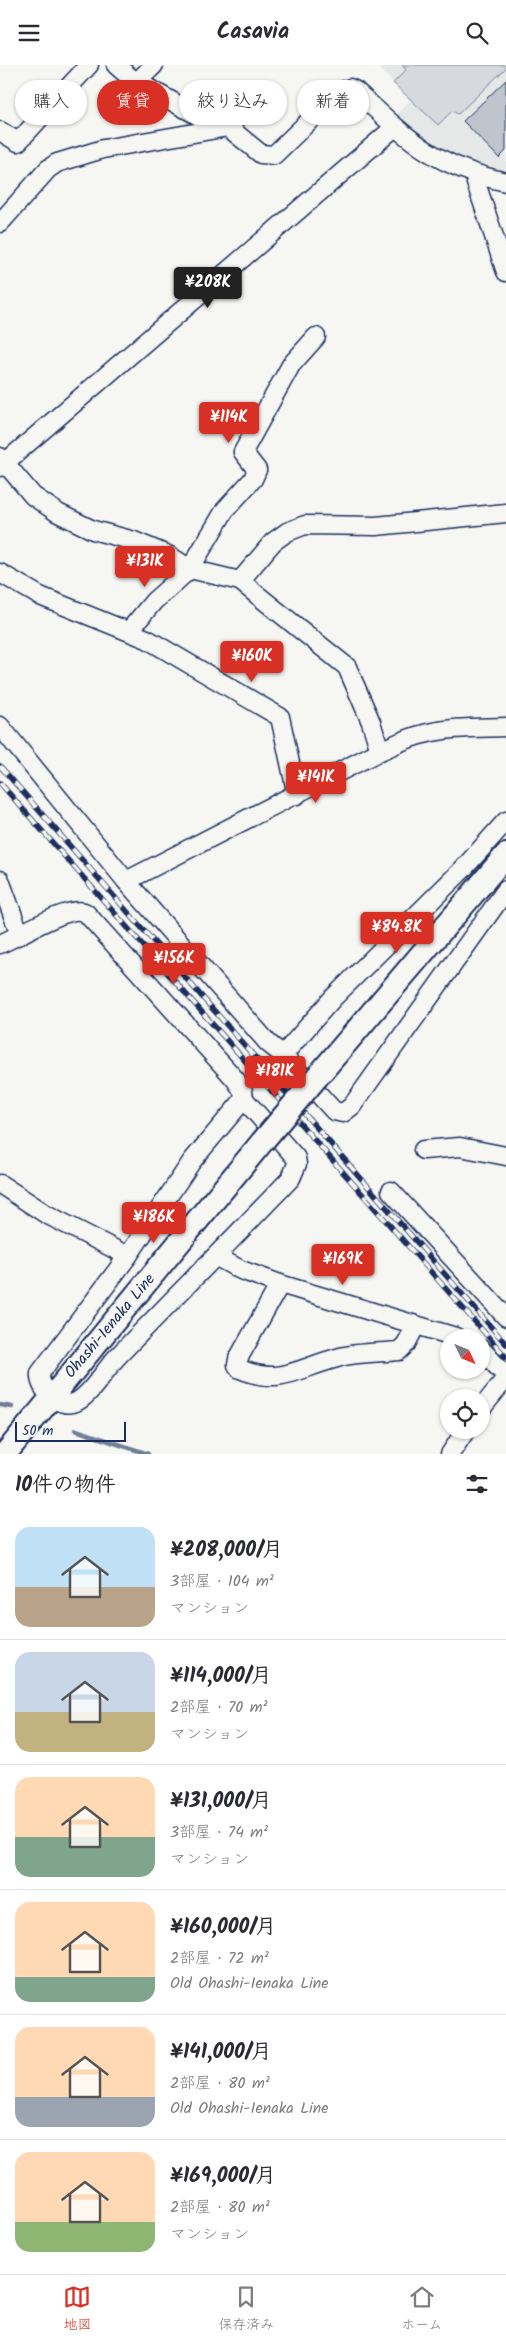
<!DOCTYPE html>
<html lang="ja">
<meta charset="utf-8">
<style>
:root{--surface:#fff;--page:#f2f2f3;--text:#2b2b33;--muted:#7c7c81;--line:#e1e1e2;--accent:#d93025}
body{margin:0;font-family:Kalam,"Klee One",sans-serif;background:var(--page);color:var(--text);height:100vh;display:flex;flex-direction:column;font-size:19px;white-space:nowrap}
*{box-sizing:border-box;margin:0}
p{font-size:16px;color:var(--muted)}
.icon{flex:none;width:28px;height:28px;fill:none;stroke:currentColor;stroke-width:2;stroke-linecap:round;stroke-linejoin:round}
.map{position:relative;height:1389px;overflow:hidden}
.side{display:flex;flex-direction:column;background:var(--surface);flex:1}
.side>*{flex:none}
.hud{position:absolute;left:15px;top:15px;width:476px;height:45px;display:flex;gap:10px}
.needle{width:32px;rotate:133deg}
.tools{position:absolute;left:440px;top:1264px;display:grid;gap:10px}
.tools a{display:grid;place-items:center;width:50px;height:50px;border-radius:50%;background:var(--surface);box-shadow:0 1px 4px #0004;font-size:25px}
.scale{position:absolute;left:15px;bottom:12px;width:111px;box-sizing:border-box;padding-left:5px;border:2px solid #1b2f5e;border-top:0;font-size:14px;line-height:18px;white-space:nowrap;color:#1b2f5e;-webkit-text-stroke:4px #f6f6f2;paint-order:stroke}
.price{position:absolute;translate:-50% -42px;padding:0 11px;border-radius:5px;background:var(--accent);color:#fff;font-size:16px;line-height:32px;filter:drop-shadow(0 1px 2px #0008)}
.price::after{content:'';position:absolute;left:50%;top:30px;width:15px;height:11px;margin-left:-8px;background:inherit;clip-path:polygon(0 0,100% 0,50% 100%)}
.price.selected{background:#222;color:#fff}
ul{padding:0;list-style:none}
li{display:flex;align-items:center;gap:15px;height:125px;padding:0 15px}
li+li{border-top:1px solid var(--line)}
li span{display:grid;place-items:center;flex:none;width:140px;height:100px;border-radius:15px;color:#555}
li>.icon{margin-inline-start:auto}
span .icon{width:60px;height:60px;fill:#fffc;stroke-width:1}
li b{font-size:21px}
h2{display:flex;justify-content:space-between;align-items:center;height:60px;padding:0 15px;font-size:21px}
.chip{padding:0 18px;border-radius:22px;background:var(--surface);box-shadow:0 1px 4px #0004;font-size:18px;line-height:45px}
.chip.selected{background:var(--accent);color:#fff}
header{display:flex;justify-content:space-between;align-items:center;height:65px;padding:0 15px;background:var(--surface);font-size:22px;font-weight:700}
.menu{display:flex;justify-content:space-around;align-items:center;height:70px;border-top:1px solid var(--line);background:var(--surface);font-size:14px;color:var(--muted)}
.menu a{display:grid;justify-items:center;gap:2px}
.menu .selected{color:var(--accent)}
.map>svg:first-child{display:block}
.built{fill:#e6e7e7}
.green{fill:#d6d9dd;stroke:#78849e}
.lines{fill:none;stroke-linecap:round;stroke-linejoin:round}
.stream{stroke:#717e99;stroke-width:4.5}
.building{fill:#c0c4cd;stroke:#1b2f5e}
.minor-casing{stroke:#1b2f5e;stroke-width:21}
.major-casing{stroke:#1b2f5e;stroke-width:26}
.minor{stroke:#f6f6f2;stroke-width:18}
.major{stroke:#f6f6f2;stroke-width:22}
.rail-casing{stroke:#1b2f5e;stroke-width:5.5}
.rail{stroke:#f6f6f2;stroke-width:4;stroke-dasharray:11;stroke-linecap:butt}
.major-bridge-casing{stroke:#1b2f5e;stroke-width:26;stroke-linecap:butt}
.major-bridge{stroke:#f6f6f2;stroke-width:22}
.labels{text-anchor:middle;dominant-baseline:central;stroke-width:5;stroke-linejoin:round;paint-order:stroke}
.street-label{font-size:16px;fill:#1b2f5e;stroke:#f6f6f2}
</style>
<header><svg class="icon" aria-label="menu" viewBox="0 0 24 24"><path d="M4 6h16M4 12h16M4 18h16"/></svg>Casavia<svg class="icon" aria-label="search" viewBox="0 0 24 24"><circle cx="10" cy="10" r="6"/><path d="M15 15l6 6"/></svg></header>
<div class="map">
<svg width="506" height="1389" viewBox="0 0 506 1389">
<rect width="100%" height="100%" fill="#f6f6f2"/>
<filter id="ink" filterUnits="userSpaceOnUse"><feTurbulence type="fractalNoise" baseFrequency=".02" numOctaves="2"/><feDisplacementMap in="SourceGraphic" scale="10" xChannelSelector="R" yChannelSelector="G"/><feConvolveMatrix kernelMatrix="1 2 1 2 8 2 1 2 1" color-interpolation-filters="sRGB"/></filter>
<g filter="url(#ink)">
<path class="built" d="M 376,0 L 506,0 L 506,110 L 454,95 L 396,50 L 410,35 Z"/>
<path class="green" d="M 402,0 L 506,0 L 506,3 L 458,49 L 452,46 L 438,60 L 393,18 L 406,5 Z"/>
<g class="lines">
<g class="stream">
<path d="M 0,1340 L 12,1342"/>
<path d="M 76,1365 L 148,1389"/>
</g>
</g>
<path class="building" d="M 506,15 L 506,86 L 499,93 L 463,56 Z"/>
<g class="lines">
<defs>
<g id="minor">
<path d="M 116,0 L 132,14 L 220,63"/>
<path d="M 137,17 L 154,0"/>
<path d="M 228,62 L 261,89 L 274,90 L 339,27 L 350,23 L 356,26 C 408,74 434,101 506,117"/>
<path d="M 0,66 L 18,77 L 89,0"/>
<path d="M 476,110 L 476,118 L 506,207"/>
<path d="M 0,158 L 48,104 L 57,98 L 103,84 L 228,62 L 251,36"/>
<path d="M 0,392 L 33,431 L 58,448 L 93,465 L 134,476 L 170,491 L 190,504 L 240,516 L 347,602 L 371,657 L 380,686"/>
<path d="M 0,402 L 395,62"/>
<path d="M 0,508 L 40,531 L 147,574 L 280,652 L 297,730"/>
<path d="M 240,516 L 273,477 L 287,467 L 305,460 L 376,461 L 506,448"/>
<path d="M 129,566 L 154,536 L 190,504 L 225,445 L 253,414 L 257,405 L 243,387 L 291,300 L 316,272"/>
<path d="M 0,661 L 126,816 L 268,978 L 283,990 L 334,1046 L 343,1048 L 352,1041 L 506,825"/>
<path d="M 0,815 L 20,870"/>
<path d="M 126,816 L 380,686 C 394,680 409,672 424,669 C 450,662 479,663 506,662"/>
<path d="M 0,879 C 18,872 71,838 86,848 L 235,1014 L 243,1026 L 244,1034"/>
<path d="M 283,990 L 333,933 L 463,804 L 506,756"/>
<path d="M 244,1034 L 296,1093 L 297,1099 L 291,1113 C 234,1173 176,1231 118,1291 C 106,1303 92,1328 78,1336 C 61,1346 38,1325 40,1308 L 128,1191 L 192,1096 Z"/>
<path d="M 423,1085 L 460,1082 L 506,1091"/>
<path d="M 0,1119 L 46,1149 L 128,1191"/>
<path d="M 391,1126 L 506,1252"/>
<path d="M 217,1192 L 241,1205 L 280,1219 L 456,1272"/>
<path d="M 280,1219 L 238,1294 L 237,1300 L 240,1304 C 281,1321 298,1303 337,1293 C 356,1287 379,1288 399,1286 L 406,1279 L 416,1260"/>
<path d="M 481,1284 L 506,1311"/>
<path d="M 481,1344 L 506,1313"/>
<path d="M 450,1389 L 466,1365"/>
</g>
<g id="major">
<path d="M 317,1012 L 506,790"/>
<path d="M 5,1389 L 262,1077"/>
</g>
</defs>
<use href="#minor" class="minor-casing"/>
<use href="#major" class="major-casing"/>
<use href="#minor" class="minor"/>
<use href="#major" class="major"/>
<defs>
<g id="rail">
<path d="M 0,701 L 506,1279"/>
<path d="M 0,718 L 506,1292"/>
</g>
</defs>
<use href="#rail" class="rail-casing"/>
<use href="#rail" class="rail"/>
<defs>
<path id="major-bridge" d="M 262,1077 L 317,1012"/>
</defs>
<use href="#major-bridge" class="major-bridge-casing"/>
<use href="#major-bridge" class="major-bridge"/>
</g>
</g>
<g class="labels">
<g class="street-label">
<text transform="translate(110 1261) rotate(-50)">Ohashi-Ienaka Line</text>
</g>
</g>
</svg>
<div class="tools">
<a><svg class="needle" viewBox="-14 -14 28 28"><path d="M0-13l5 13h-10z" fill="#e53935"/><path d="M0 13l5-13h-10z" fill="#7c7c81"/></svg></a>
<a><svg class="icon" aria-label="locate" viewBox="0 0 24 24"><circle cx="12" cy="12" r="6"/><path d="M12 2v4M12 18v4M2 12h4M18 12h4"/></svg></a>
</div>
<div class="scale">50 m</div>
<b class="price selected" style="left:208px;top:244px">¥208K</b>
<b class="price" style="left:229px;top:379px">¥114K</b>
<b class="price" style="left:145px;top:523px">¥131K</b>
<b class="price" style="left:252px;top:618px">¥160K</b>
<b class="price" style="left:316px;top:739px">¥141K</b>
<b class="price" style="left:397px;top:889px">¥84.8K</b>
<b class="price" style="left:174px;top:920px">¥156K</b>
<b class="price" style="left:275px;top:1033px">¥181K</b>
<b class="price" style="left:154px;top:1179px">¥186K</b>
<b class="price" style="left:343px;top:1221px">¥169K</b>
<div class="hud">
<a class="chip">購入</a>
<a class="chip selected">賃貸</a>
<a class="chip">絞り込み</a>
<a class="chip">新着</a>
</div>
</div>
<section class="side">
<h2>10件の物件<svg class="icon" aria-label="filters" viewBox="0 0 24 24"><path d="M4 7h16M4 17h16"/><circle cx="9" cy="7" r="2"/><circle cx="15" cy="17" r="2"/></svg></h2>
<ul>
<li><span style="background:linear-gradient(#bfe0f5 60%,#b9a48a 0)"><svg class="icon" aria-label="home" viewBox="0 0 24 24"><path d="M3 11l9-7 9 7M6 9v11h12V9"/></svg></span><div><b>¥208,000/月</b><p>3部屋 · 104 m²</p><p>マンション</p></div></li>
<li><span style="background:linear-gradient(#c9d6e8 60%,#c2b280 0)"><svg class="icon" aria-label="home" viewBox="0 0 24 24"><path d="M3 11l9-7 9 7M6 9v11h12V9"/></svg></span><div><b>¥114,000/月</b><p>2部屋 · 70 m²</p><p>マンション</p></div></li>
<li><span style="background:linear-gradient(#ffd9b3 60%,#7fa58c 0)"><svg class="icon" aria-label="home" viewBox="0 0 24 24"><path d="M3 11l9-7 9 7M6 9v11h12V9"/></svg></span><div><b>¥131,000/月</b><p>3部屋 · 74 m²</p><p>マンション</p></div></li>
<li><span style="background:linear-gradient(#ffd9b3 75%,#7fa58c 0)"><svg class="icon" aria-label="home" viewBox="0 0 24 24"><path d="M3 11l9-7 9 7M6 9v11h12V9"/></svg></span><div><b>¥160,000/月</b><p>2部屋 · 72 m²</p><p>Old Ohashi-Ienaka Line</p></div></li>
<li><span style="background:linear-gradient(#ffd9b3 70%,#9aa5b1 0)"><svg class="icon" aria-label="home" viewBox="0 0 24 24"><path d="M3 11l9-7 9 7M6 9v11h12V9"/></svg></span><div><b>¥141,000/月</b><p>2部屋 · 80 m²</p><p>Old Ohashi-Ienaka Line</p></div></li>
<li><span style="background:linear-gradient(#ffd9b3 70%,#8fb573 0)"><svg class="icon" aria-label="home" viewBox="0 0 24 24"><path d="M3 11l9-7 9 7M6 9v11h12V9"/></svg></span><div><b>¥169,000/月</b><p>2部屋 · 80 m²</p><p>マンション</p></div></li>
</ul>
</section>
<nav class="menu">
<a class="selected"><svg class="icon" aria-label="map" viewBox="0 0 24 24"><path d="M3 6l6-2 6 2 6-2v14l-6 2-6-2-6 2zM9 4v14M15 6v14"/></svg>地図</a>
<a><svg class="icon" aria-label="saved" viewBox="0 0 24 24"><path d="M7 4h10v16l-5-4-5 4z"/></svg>保存済み</a>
<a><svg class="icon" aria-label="home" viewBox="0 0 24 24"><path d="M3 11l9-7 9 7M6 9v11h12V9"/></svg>ホーム</a>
</nav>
